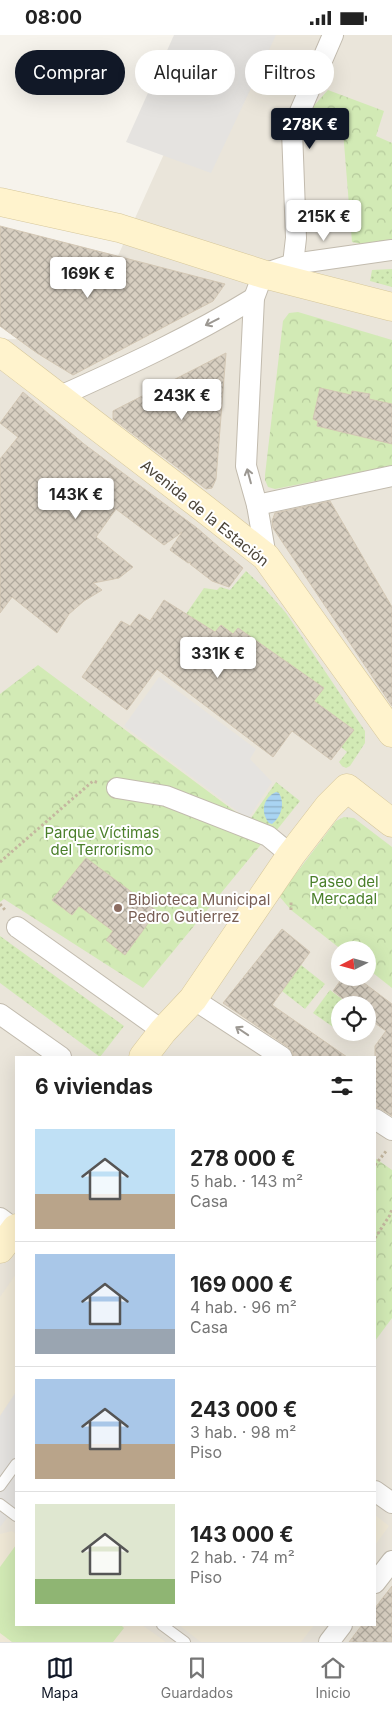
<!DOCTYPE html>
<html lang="es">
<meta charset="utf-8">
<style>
:root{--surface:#fff;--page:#f6f6f6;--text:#222;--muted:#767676;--line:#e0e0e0;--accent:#111827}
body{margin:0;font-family:Inter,sans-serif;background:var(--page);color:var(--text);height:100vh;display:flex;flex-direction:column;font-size:19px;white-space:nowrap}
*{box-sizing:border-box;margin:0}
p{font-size:16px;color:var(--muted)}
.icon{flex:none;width:28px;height:28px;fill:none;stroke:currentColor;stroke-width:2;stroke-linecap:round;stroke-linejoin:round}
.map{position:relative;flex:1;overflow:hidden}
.details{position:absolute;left:15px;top:1021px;width:361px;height:570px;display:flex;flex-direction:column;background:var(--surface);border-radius:0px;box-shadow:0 5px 20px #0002}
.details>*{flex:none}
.hud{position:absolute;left:15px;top:15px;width:362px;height:45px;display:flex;gap:10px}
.needle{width:32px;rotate:264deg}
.buttons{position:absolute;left:331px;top:906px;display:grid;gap:10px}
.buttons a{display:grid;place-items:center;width:45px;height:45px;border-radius:50%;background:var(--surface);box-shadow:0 5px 20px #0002;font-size:25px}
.price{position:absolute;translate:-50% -42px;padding:0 11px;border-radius:5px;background:#fff;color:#222;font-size:16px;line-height:32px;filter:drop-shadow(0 1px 2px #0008)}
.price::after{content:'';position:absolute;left:50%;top:30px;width:15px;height:11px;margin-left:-8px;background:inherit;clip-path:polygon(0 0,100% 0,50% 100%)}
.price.selected{background:var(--accent);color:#fff}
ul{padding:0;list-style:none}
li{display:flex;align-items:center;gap:15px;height:125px;padding:0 20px}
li+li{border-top:1px solid var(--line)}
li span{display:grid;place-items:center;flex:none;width:140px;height:100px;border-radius:0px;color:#555}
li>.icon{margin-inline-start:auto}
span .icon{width:60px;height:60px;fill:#fffc;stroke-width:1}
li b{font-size:21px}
h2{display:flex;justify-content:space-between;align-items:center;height:60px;padding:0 20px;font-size:21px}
.pill{padding:0 18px;border-radius:22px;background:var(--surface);box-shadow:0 5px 20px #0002;font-size:18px;line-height:45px}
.pill.selected{background:var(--accent);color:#fff}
.status{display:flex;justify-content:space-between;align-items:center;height:35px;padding:0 25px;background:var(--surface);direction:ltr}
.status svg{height:14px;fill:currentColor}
.tabs{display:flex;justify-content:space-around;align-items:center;height:70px;border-top:1px solid var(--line);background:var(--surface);font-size:14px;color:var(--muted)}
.tabs a{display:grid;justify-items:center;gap:2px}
.tabs .selected{color:var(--accent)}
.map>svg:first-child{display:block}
.residential{fill:#eae5da;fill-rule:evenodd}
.education{fill:#efe8d6}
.grass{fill:url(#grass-dots)}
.park{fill:url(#park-crowns)}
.pitch{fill:#d2eab5}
.parking{fill:#e5e3e0}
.water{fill:url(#water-rules)}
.building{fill:url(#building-cross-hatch);stroke:#d3c7b4}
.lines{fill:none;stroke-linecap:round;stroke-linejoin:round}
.lane-casing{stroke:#c2bbae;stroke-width:12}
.street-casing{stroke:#c2bbae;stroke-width:22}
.secondary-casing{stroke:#d6c79b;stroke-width:29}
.path{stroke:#c4b79f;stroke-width:3;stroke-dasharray:2.5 2.5;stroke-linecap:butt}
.lane{stroke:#fff;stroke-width:10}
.street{stroke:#fff;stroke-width:20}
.secondary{stroke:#fff3cd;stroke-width:28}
.oneway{stroke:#9c9892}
.education-dot{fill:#8d6e63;stroke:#fff;stroke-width:2}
.labels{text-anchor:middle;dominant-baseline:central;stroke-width:4;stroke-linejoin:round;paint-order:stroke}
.street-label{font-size:15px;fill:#4b4439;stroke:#fff}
.park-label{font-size:15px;fill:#4a7f2a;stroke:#fff}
.education-label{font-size:15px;fill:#785e54;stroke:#fff;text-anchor:start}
</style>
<div class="status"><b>08:00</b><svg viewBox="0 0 49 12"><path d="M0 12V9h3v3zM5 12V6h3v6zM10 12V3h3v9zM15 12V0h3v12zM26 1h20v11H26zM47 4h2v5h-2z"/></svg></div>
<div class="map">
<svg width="392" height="1607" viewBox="0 0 392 1607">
<defs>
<pattern id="grass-dots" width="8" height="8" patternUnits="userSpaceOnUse" patternTransform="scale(1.25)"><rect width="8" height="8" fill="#d2eab5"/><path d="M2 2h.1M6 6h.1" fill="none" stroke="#b6ca9c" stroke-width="1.8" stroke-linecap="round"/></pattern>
<pattern id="park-crowns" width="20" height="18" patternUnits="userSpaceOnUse" patternTransform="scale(1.25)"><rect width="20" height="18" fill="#d2eab5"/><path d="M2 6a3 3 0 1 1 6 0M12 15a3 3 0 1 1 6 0" fill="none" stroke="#b6ca9c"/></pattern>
<pattern id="water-rules" width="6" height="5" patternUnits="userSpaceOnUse" patternTransform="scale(1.25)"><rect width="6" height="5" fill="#a9d4f2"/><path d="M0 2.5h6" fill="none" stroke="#8caec5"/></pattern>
<pattern id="building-cross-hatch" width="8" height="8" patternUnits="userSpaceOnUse" patternTransform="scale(1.25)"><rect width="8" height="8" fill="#d8cfc1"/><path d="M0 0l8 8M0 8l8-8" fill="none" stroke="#b1aa9e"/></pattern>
</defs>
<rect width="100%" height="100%" fill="#f6f3ec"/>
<path class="residential" d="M 250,0 L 392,0 L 392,1607 L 0,1607 L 0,304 L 80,305 L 164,119 ZM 340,915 L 368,915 L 368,942 L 340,942 ZM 340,970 L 368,970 L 368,998 L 340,998 ZM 16,1022 L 375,1022 L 375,1590 L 16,1590 Z"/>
<g class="education">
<path d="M 16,1239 L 16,1357 L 0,1381 L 0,1262 Z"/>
<path d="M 375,1480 L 389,1491 L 375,1510 Z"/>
<path d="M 12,1496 L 16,1499 L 16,1590 L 142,1590 L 166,1607 L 0,1607 L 0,1499 Z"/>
<path d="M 179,1590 L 314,1590 L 301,1607 L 201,1607 Z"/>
</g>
<g class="grass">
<path d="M 392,234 L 392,252 L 370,246 L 372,235 Z"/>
<path d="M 246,536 L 265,554 L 286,578 L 365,696 L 365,708 L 350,731 L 346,733 L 342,731 L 339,727 L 347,717 L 341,712 L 354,695 L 314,666 L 323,653 L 238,593 L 233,599 L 221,590 L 215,597 L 186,579 L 204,553 L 217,555 L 220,552 L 230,555 Z"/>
<path d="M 276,747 L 300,766 L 272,801 L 249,786 Z"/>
<path d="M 0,901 L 124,991 L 100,1022 L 0,948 Z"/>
<path d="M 301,930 L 325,949 L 305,974 L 282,956 Z"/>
<path d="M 330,955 L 350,970 L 340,970 L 340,989 L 336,994 L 313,978 Z"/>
</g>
<g class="park">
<path d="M 328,55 L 384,76 L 376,101 L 392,108 L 392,214 L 389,215 L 352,207 L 343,96 L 292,95 Z"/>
<path d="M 298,277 L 392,305 L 392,431 L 275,454 L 268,452 L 265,445 L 265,440 L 283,286 L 289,278 Z"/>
<path d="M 38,630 L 268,801 L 143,953 L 4,864 L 0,867 L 0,659 Z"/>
<path d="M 344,782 L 354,783 L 392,812 L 392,953 L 368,934 L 368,915 L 342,915 L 291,875 L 279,861 L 336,786 Z"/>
<path d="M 375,1123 L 392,1135 L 392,1283 L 375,1306 Z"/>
</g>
<path class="pitch" d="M 16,1510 L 16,1590 L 121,1590 L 124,1593 L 113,1607 L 12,1607 L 0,1598 L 0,1532 Z"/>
<g class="parking">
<path d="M 174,0 L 276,0 L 211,138 L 126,107 Z"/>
<path d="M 159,642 L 256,714 L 250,724 L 272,747 L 248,784 L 124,691 Z"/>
<path d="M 16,1357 L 16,1471 L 0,1492 L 0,1381 Z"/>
</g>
<path class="water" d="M 276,757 L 279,758 C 285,768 282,781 272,789 L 269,788 C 260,777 263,763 276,757 Z"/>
<g class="building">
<path d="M 0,191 L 121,222 L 225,249 L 213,266 L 73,340 L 37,318 L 0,291 Z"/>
<path d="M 226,318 L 216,444 L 212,453 L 206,454 L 113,384 L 113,376 Z"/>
<path d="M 320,353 L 351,360 L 352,356 L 370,359 L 369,364 L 392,369 L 392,409 L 317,391 L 318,386 L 313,384 Z"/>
<path d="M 23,357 L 84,409 L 197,493 L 243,533 L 229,552 L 212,546 L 190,529 L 191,527 L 188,528 L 170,515 L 182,497 L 164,510 L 116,474 L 96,502 L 133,532 L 119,543 L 93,548 L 102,555 L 84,566 L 69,579 L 57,598 L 12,562 L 0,578 L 0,424 L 18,402 L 0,388 Z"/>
<path d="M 330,466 L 392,572 L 392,671 L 273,493 L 272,486 L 275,478 Z"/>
<path d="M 164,565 L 215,597 L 221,590 L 233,599 L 238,593 L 324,653 L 314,666 L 354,695 L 331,725 L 292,696 L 273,722 L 157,634 L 127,675 L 82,642 L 121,586 L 130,591 L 139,579 L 150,586 Z"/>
<path d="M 86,823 L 157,876 L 125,920 L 106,905 L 113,896 L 79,871 L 72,880 L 52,865 Z"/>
<path d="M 282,894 L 310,917 L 272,970 L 347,1022 L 294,1022 L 292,1016 L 288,1012 L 223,968 Z"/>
<path d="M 343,942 L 356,942 L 392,969 L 392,1081 L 381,1074 L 375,1072 L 375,1011 L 386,996 L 368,983 L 368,970 L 351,970 L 333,956 Z"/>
<path d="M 392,1551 L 392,1607 L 349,1607 L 362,1590 L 375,1590 L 375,1573 Z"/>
</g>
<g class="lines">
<defs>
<g id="lane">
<path d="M 0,1451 L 16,1429"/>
<path d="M 0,1469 L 16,1481"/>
<path d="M 162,1590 L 185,1607"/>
</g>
<g id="street">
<path d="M 293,229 L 296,203 L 292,95 L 333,0"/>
<path d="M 58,362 C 125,332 192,301 254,263"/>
<path d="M 257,470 L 392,441"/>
<path d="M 266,522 L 257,470 L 246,431 L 254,263 L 263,239 L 293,229 L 392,215"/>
<path d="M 117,753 L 166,761 L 268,801 L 291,820"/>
<path d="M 17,892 L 163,996"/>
<path d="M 193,964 L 282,1022"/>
<path d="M 0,979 L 61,1022"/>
<path d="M 375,1084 L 392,1095"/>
<path d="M 0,1183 L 16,1195"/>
<path d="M 375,1456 L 392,1468"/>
<path d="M 375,1548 L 392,1526"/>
<path d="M 329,1607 L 342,1590"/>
</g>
<g id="secondary">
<path d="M 0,167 L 119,193 L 263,239 L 392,272"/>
<path d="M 0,317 L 197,468 L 266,522 L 392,698"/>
<path d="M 143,1022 L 163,996 L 193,964 L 291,820 L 328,772 L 347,753 L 392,788"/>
<path d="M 0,1214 L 16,1193"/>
</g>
</defs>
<use href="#lane" class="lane-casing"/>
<use href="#street" class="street-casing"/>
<use href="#secondary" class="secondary-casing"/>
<g class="path">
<path d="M 0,827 L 93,746 L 99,748"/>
<path d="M 0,869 L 5,875"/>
<path d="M 291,875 L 291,866"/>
<path d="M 375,1130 L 387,1115"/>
<path d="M 375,1203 L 390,1180 L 392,1174"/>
</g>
<use href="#lane" class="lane"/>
<use href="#street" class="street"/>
<use href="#secondary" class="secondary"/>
</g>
<defs><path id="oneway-shaft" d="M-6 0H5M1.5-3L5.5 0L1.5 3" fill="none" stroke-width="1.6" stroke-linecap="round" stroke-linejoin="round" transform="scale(1.25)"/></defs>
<g class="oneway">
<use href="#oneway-shaft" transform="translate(212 287) rotate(153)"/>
<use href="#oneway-shaft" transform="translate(249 441) rotate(-105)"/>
<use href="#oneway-shaft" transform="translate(242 996) rotate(-146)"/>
</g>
<circle class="education-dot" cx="118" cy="873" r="5"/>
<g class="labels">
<g class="street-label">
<text transform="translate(205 478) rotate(39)">Avenida de la Estación</text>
</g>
<g class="park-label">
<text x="102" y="797">Parque Víctimas<tspan x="102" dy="17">del Terrorismo</tspan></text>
<text x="344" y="846">Paseo del<tspan x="344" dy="17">Mercadal</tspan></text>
</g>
<g class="education-label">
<text x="128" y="864">Biblioteca Municipal<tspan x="128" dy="17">Pedro Gutierrez</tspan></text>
</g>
</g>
</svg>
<div class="buttons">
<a><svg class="needle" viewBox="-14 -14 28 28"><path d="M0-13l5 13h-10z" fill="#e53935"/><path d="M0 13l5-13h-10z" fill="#767676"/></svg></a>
<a><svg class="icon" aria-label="locate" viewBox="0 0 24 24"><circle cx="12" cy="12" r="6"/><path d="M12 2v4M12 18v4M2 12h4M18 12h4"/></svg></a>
</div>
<b class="price selected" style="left:310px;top:115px">278K €</b>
<b class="price" style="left:324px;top:207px">215K €</b>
<b class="price" style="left:88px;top:264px">169K €</b>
<b class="price" style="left:182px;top:386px">243K €</b>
<b class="price" style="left:76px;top:485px">143K €</b>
<b class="price" style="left:218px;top:644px">331K €</b>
<div class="hud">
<a class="pill selected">Comprar</a>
<a class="pill">Alquilar</a>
<a class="pill">Filtros</a>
</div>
<section class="details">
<h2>6 viviendas<svg class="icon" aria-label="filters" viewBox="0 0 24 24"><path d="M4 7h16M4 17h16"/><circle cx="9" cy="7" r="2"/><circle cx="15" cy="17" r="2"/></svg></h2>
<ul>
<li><span style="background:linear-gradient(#bfe0f5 65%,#b9a48a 0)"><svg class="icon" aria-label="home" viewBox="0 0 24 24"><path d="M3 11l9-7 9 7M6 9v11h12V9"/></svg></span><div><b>278 000 €</b><p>5 hab. · 143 m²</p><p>Casa</p></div></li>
<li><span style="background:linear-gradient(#a9c7e8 75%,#9aa5b1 0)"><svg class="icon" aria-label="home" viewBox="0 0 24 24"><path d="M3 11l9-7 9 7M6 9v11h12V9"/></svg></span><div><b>169 000 €</b><p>4 hab. · 96 m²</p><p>Casa</p></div></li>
<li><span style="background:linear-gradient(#a9c7e8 65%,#b9a48a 0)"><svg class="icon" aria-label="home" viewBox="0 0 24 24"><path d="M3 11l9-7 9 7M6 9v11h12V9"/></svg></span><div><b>243 000 €</b><p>3 hab. · 98 m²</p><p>Piso</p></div></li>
<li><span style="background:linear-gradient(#dfe7d0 75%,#8fb573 0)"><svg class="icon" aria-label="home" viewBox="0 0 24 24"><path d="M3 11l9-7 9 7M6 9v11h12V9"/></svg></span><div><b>143 000 €</b><p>2 hab. · 74 m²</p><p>Piso</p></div></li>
</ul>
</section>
</div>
<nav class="tabs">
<a class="selected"><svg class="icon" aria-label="map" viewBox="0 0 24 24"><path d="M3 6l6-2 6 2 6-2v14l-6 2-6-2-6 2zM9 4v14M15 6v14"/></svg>Mapa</a>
<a><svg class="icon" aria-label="saved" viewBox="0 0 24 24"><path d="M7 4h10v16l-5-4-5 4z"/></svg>Guardados</a>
<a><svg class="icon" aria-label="home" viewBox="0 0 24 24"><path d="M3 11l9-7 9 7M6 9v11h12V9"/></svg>Inicio</a>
</nav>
